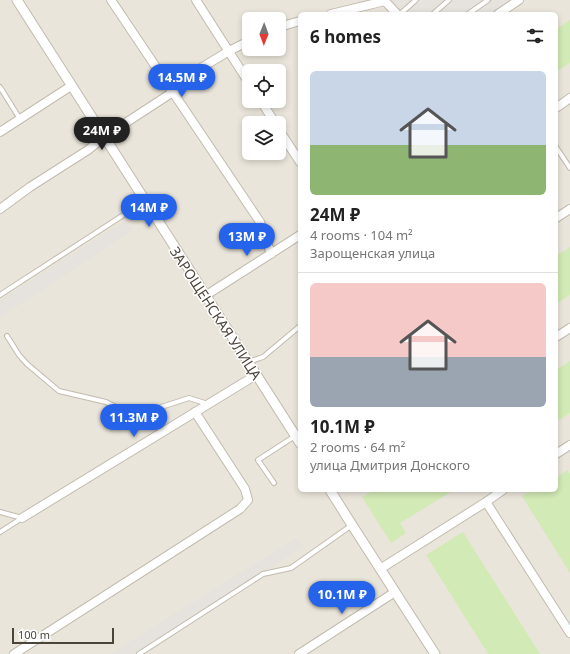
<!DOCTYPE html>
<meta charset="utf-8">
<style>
:root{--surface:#fff;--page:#f6f6f6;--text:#222;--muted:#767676;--line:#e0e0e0;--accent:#2563eb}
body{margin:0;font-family:"Noto Sans",sans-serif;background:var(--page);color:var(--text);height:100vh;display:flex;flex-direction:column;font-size:15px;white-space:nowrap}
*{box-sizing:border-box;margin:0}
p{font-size:13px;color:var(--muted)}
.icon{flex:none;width:22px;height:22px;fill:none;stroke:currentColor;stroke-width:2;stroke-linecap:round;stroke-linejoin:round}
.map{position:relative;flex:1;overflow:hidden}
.sheet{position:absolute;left:298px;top:12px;width:260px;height:480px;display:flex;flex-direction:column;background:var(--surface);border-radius:6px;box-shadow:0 2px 6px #0003}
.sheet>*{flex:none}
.needle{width:26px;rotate:181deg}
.tools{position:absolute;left:242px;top:12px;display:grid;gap:8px}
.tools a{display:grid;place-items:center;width:44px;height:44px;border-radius:6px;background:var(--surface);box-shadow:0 2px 6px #0003;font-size:20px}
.scale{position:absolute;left:12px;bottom:10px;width:102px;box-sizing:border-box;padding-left:4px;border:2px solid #4b4439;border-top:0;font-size:11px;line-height:14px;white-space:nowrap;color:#4b4439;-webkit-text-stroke:3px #fff;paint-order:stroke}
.price{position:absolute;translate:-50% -34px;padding:0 9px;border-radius:14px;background:var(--accent);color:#fff;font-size:13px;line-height:26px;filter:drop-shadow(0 1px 2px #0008)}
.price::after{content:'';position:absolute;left:50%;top:24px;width:12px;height:9px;margin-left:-6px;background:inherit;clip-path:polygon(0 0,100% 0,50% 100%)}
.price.current{background:#222;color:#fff}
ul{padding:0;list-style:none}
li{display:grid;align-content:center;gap:8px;height:212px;padding:0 12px}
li+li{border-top:1px solid var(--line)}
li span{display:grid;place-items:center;height:124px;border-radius:6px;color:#555}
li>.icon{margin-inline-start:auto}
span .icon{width:72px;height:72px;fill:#fffc;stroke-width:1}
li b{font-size:17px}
h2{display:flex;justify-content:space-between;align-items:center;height:48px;padding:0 12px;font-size:17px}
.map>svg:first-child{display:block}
.residential{fill:#eae5da;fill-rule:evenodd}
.industrial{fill:#e6e2dd}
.green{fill:#d2eab5}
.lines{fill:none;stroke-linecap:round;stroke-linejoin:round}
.service-casing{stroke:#c2bbae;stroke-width:6}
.minor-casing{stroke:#c2bbae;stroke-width:10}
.tertiary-casing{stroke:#c2bbae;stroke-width:11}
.service{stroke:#fff;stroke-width:4}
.minor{stroke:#fff;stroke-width:8}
.tertiary{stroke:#fff;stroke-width:9}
.labels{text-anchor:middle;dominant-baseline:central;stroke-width:3;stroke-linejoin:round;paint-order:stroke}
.street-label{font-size:14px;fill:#4b4439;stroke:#fff}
</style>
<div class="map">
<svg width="570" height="654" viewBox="0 0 570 654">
<rect width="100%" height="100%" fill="#f6f3ec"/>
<path class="residential" d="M 0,0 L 384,0 L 394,14 L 300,14 L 300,490 L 556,490 L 556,14 L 507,14 L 528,0 L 570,0 L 570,654 L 0,654 ZM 249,19 L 279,19 L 279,49 L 249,49 ZM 249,71 L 279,71 L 279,101 L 249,101 ZM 249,123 L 279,123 L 279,153 L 249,153 Z"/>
<g class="industrial">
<path d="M 384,0 L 528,0 L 507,14 L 394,14 Z"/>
<path d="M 126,220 L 132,231 L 0,317 L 0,300 Z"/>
<path d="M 296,538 L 303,547 L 138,654 L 110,654 Z"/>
</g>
<g class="green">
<path d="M 570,20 L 570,63 L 556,72 L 556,29 Z"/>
<path d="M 570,247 L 570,295 L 556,304 L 556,256 Z"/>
<path d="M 570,361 L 570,413 L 556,422 L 556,370 Z"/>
<path d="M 568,470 L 570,474 L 570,573 L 522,496 L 533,490 L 556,490 L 556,477 Z"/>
<path d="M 374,490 L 454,490 L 400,523 L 406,533 L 391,543 L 362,497 Z"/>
<path d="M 463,532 L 540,654 L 488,654 L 426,555 Z"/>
</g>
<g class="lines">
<defs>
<g id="service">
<path d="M 400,14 L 416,0"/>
<path d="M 433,14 L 449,0"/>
<path d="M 468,14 L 488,0"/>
<path d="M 0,87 L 20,119"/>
<path d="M 556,147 L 570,168"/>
<path d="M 0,295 L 145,201"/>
<path d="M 7,336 L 19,355 L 27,364 L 59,391 L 106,402 L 118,408 L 136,411 L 149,411 L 189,398 L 208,404"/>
<path d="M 248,362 L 263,357 L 300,326"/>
<path d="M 274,483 L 258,460 L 295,436"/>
<path d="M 0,512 L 22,518"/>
<path d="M 0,532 L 22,518"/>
<path d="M 139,654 L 263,574 L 291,568 L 352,525"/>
</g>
<g id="minor">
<path d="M 111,0 L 260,222 L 271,254"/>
<path d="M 196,0 L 249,83"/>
<path d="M 331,14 L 385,1 L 397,14"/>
<path d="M 498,14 L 519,0"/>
<path d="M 279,27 L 300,21"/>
<path d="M 261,101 L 275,123"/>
<path d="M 556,108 L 570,98"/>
<path d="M 279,130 L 300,162"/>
<path d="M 0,132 L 71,86"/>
<path d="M 0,209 L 30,187 L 88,150 L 104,137 L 173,92 L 201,68 L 229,51 L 249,41"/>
<path d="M 556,218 L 570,209"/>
<path d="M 205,296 L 300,235"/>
<path d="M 556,337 L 570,328"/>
<path d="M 556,454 L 570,445"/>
<path d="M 486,502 L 570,633"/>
<path d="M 22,518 L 256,375"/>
<path d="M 380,569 L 486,502 L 503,490"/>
<path d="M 14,654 L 240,509 L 248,500 L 245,489 L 195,412"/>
<path d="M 299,654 L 395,592"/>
</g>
<g id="tertiary">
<path d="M 17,0 L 300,443"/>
<path d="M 330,490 L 352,525 L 435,654"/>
</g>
</defs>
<use href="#service" class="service-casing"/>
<use href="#minor" class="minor-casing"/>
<use href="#tertiary" class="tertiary-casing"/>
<use href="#service" class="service"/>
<use href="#minor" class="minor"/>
<use href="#tertiary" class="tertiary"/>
</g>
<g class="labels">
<g class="street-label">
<text transform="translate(216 313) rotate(57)">ЗАРОЩЕНСКАЯ УЛИЦА</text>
</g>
</g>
</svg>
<div class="tools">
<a><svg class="needle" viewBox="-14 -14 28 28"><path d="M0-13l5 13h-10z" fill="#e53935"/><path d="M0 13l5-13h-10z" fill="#767676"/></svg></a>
<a><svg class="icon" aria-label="locate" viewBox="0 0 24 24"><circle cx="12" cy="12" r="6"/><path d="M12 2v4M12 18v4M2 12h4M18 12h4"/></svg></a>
<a><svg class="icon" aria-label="layers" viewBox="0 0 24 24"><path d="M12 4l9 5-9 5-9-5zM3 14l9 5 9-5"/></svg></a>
</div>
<div class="scale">100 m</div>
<b class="price" style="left:182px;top:98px">14.5M ₽</b>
<b class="price current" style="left:102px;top:151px">24M ₽</b>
<b class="price" style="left:149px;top:228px">14M ₽</b>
<b class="price" style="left:247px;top:257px">13M ₽</b>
<b class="price" style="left:134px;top:438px">11.3M ₽</b>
<b class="price" style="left:342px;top:615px">10.1M ₽</b>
<section class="sheet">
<h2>6 homes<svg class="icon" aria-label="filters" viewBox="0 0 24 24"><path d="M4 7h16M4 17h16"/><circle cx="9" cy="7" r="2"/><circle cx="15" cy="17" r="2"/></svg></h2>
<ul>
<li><span style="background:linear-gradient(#c9d6e8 60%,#8fb573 0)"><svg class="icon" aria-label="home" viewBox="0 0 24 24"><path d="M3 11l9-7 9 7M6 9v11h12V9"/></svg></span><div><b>24M ₽</b><p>4 rooms · 104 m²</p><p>Зарощенская улица</p></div></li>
<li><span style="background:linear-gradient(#f6c9c9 60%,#9aa5b1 0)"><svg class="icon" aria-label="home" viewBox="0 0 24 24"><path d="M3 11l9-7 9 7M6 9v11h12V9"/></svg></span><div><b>10.1M ₽</b><p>2 rooms · 64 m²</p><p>улица Дмитрия Донского</p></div></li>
</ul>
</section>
</div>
